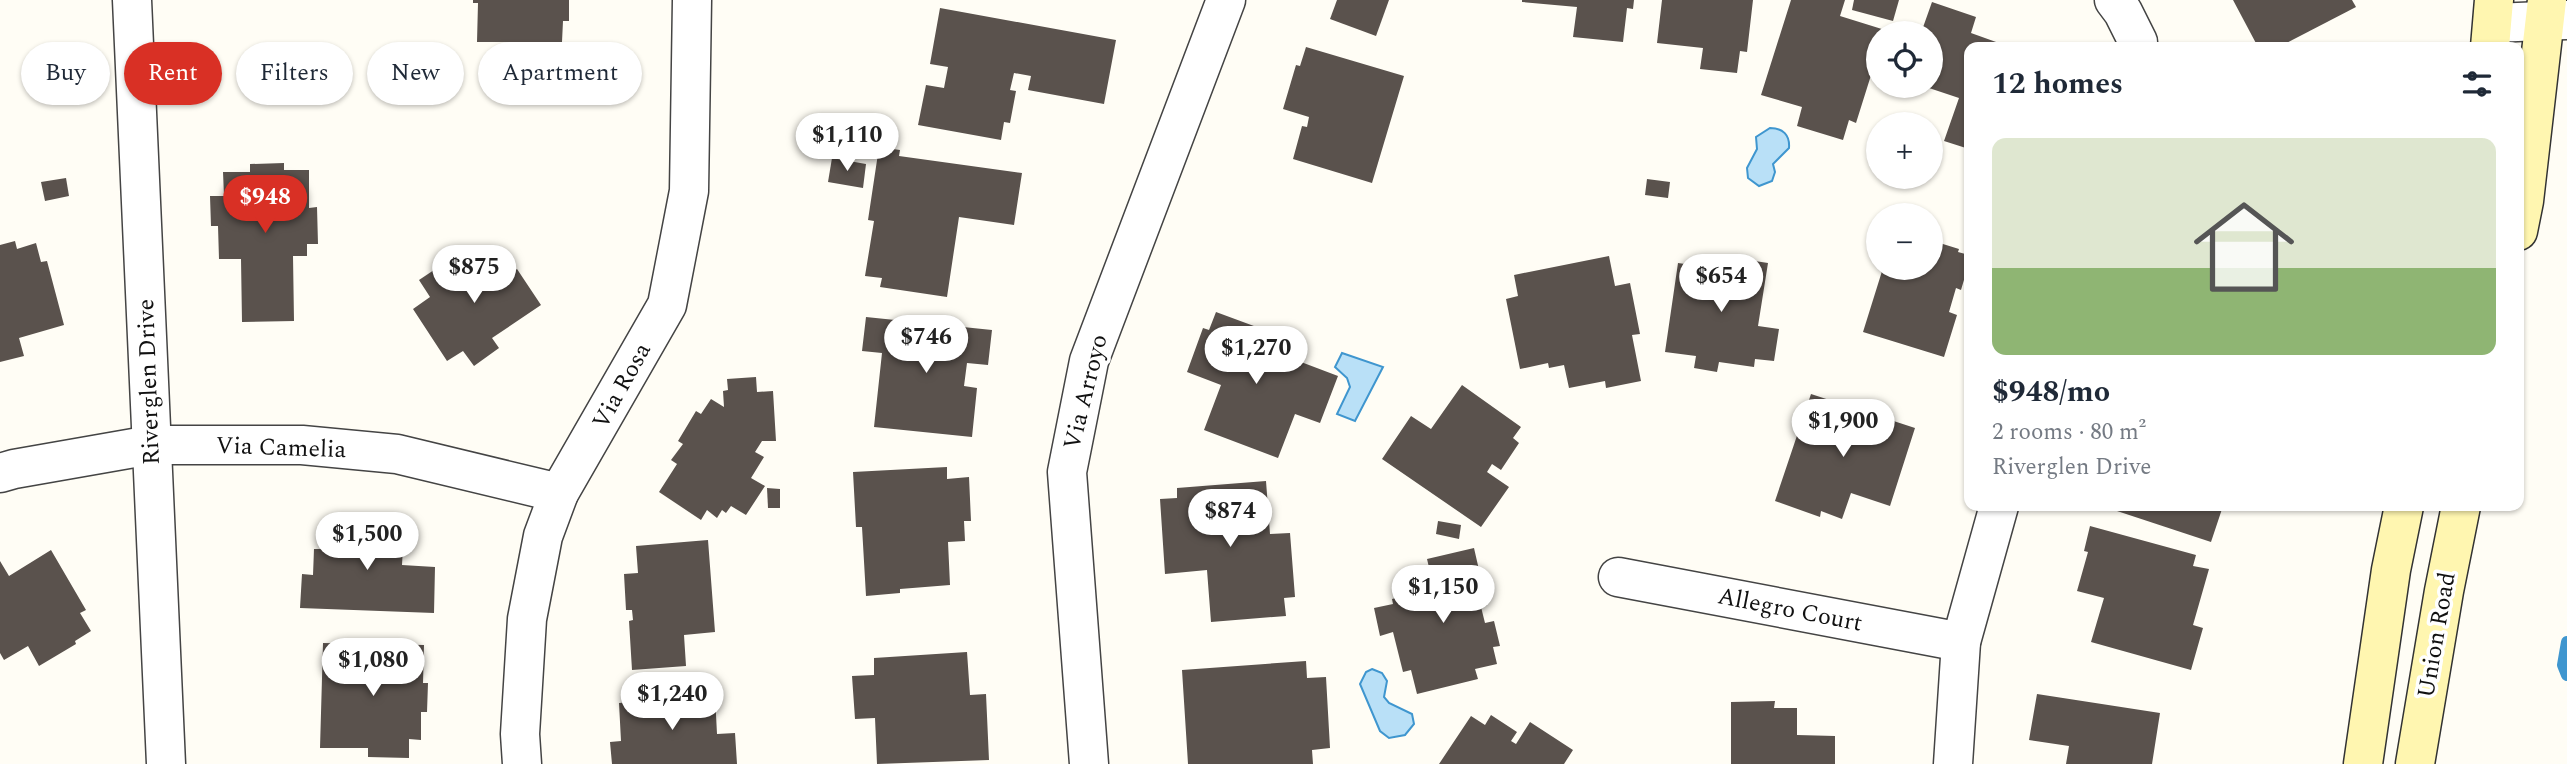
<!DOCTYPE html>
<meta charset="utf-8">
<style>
:root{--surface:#fff;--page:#f6f6f7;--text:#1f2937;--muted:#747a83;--accent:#d93025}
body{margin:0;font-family:Spectral,serif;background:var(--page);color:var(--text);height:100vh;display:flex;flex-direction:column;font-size:26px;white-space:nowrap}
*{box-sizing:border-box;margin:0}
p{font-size:23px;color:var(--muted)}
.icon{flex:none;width:38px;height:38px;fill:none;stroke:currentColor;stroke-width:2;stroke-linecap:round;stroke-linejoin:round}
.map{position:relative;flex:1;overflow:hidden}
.details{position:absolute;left:1964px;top:42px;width:560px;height:469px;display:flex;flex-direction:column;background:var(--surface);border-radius:14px;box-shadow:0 2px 5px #0004}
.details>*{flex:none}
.guide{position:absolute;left:21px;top:42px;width:665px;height:63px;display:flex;gap:14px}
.tools{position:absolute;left:1866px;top:21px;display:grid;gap:14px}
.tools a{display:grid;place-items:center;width:77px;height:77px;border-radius:50%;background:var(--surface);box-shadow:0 2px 5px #0004;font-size:35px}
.price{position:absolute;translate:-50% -60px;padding:0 16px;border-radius:24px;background:#fff;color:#222;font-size:23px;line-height:46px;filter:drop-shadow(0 2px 4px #0008)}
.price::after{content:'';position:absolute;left:50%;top:42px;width:21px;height:16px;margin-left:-10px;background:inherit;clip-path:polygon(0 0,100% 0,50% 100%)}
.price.on{background:var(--accent);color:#fff}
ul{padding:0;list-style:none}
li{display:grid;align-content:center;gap:14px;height:371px;padding:0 28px}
li span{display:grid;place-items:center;height:217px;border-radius:14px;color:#555}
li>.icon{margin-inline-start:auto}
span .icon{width:126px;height:126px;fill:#fffc;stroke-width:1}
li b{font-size:30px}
h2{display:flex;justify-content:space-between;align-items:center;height:84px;padding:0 28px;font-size:30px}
.chip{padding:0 24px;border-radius:32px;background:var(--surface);box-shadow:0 2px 5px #0004;font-size:24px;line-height:63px}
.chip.on{background:var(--accent);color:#fff}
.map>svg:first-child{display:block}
.water{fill:#b9e0f7;stroke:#3f96cf;stroke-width:2}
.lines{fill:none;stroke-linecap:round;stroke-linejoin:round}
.stream{stroke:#3f96cf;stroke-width:12}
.building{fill:#5a524d}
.minor-casing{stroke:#444;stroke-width:41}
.secondary-casing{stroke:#333;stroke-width:41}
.minor{stroke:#fff;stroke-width:38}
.secondary{stroke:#fff6b0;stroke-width:38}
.labels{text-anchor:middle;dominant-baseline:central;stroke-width:7;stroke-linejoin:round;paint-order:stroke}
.street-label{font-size:24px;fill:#111;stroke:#fff}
</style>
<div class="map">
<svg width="2567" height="764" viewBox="0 0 2567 764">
<rect width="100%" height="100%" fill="#fffdf5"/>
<g class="water">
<path d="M 515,51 L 529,66 C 535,69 541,67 546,69 C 560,76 555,92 546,100 C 535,100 516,99 507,93 C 497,86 491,66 499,56 C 502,51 509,52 515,51 Z"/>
<path d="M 1770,128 C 1783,128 1790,135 1789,148 L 1773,164 L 1775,172 L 1772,181 L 1759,186 L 1748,178 L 1747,168 L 1757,149 L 1756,137 Z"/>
<path d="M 1342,353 L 1383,367 L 1355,421 L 1337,414 L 1350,387 L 1347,378 L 1335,367 Z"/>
<path d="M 1372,669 L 1382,673 L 1387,681 L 1384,697 L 1389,703 L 1412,714 L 1414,724 L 1405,735 L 1389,738 L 1380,731 L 1360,684 L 1366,672 Z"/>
</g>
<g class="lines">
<path class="stream" d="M 2567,642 L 2563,665 L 2567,675"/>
</g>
<g class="building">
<path d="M 473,0 L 569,0 L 569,21 L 563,21 L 562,42 L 477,42 L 478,3 L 473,3 Z"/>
<path d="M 1337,0 L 1389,0 L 1376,36 L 1330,19 Z"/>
<path d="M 1522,0 L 1634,0 L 1633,9 L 1627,8 L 1623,42 L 1573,37 L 1577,7 L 1522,2 Z"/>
<path d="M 1662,0 L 1753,0 L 1747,52 L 1740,51 L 1737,73 L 1700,69 L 1703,48 L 1657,43 Z"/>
<path d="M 1791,0 L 1845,0 L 1840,16 L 1885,30 L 1884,33 L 1878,33 L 1878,53 L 1856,123 L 1849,120 L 1843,140 L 1797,126 L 1802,107 L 1761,95 Z"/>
<path d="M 1854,0 L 1899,0 L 1893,21 L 1852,10 Z"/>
<path d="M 2233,0 L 2352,0 L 2356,7 L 2279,47 L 2258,47 Z"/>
<path d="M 1932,2 L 1976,17 L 1971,33 L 2010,47 L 1969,47 L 1969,149 L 1944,141 L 1959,98 L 1923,86 L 1930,86 L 1930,33 L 1921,33 Z"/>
<path d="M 940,8 L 1116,40 L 1104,104 L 1028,90 L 1031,76 L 1014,73 L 1010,90 L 1016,91 L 1010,123 L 1004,122 L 1001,140 L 918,125 L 926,85 L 944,88 L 948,67 L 930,64 Z"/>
<path d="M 1306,47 L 1404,76 L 1372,183 L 1293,159 L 1302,126 L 1307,127 L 1309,117 L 1283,109 L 1296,65 L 1300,66 Z"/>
<path d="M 879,147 L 900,150 L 899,156 L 1022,173 L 1014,225 L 959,217 L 947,297 L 880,287 L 882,278 L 865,276 L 874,221 L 868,220 Z"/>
<path d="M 832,158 L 866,164 L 863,188 L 828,182 Z"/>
<path d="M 284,163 L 284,170 L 309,170 L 309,208 L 317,207 L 318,244 L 307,244 L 307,256 L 293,256 L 294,321 L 242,322 L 241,259 L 219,259 L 218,226 L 211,226 L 210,196 L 224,196 L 223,172 L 250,172 L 250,164 Z"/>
<path d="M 66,178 L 69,196 L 45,201 L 41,182 Z"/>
<path d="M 1647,179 L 1670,182 L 1668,198 L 1645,195 Z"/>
<path d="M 1930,240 L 1959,249 L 1958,252 L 1969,255 L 1969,263 L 1961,290 L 1956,288 L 1949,312 L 1957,315 L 1944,357 L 1863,332 L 1883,268 L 1930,268 Z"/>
<path d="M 15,241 L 17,249 L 36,243 L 41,262 L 47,261 L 64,325 L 19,338 L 24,356 L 0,362 L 0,245 Z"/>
<path d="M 497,247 L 513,272 L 517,269 L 541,305 L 492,338 L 499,348 L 474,366 L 463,351 L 447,361 L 413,309 L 430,297 L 419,280 L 446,262 L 452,271 L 471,258 L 474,262 Z"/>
<path d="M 1715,255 L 1768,263 L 1758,326 L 1779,329 L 1774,361 L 1755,359 L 1754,367 L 1719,362 L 1717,372 L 1694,368 L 1696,356 L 1665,352 L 1678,263 L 1713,268 Z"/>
<path d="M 1609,256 L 1615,286 L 1630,283 L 1640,334 L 1632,335 L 1641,381 L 1606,388 L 1605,381 L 1569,388 L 1564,365 L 1549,368 L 1548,363 L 1520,369 L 1506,299 L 1518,296 L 1514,275 Z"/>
<path d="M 1216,312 L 1262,329 L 1256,345 L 1338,376 L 1320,423 L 1295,414 L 1278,458 L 1204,430 L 1221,385 L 1187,372 L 1203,328 L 1209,330 Z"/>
<path d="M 866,317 L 992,330 L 988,365 L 967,363 L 964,386 L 977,388 L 972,437 L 874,427 L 882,353 L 862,351 Z"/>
<path d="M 756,377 L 757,392 L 773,391 L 776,441 L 762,441 L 755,452 L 764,457 L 751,478 L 765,486 L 746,515 L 731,506 L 726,513 L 722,510 L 717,518 L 707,510 L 701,520 L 659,492 L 677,464 L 671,460 L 683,444 L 678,441 L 696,411 L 701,414 L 711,399 L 724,407 L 723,391 L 728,390 L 727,379 Z"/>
<path d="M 1462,385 L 1521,427 L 1513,438 L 1519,443 L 1501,470 L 1492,464 L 1487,472 L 1509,487 L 1481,527 L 1382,459 L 1411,416 L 1431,429 Z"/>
<path d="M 1811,394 L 1915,428 L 1890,506 L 1851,493 L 1842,519 L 1821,511 L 1820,517 L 1775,501 Z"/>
<path d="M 947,467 L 947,479 L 969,477 L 971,521 L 964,521 L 965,541 L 948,542 L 950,585 L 900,589 L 900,593 L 866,596 L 862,527 L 856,527 L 853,472 Z"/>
<path d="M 1266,481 L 1270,534 L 1290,533 L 1295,597 L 1284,598 L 1286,616 L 1211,622 L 1207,570 L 1165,574 L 1160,499 L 1177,498 L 1177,488 Z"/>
<path d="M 767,488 L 780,489 L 780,508 L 768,508 Z"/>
<path d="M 2118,506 L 2223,506 L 2211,542 L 2117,511 Z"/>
<path d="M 344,514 L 368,514 L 367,527 L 404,529 L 402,565 L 435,567 L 434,613 L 300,608 L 302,574 L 313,575 L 314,549 L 328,549 L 329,526 L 343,526 Z"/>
<path d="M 1438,521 L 1461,525 L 1459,539 L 1436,534 Z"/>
<path d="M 2090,526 L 2196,555 L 2193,566 L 2209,569 L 2193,625 L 2203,628 L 2191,670 L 2091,642 L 2104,598 L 2077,591 L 2088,552 L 2084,551 Z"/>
<path d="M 708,540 L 715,632 L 684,635 L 686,666 L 632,670 L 629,621 L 633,620 L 632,610 L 626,610 L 624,574 L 638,573 L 636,546 Z"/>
<path d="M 1474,548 L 1487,605 L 1481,607 L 1485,623 L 1494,621 L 1500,646 L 1493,647 L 1497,664 L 1475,669 L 1478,679 L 1417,694 L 1411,670 L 1403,672 L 1393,632 L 1380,636 L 1374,608 L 1393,604 L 1392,599 L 1434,588 L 1427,559 Z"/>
<path d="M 51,550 L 86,610 L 80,613 L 91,631 L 75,641 L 76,644 L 39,666 L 28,646 L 4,660 L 0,653 L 0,561 L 9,576 Z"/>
<path d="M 323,643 L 424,645 L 423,683 L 428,683 L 427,712 L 421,712 L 421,740 L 409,739 L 409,758 L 368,757 L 368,748 L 320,748 Z"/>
<path d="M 967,652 L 970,695 L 986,694 L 989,760 L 877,764 L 875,718 L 855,719 L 852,676 L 874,675 L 874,658 Z"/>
<path d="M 1306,661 L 1307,678 L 1326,677 L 1330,748 L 1312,750 L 1313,764 L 1188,764 L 1182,670 Z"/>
<path d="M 689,689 L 689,697 L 715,695 L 717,734 L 735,733 L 737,764 L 612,764 L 610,742 L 621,741 L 619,703 L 656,700 L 656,691 Z"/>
<path d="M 2037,694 L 2160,713 L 2152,764 L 2066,764 L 2069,746 L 2029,740 Z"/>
<path d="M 1775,701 L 1774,708 L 1797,708 L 1797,735 L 1835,736 L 1835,764 L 1731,764 L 1731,702 Z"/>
<path d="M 1491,715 L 1517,732 L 1511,741 L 1516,744 L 1530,722 L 1573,750 L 1564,764 L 1439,764 L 1471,716 L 1485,725 Z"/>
</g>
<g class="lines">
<defs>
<g id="minor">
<path d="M 132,0 L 166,764"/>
<path d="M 2114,0 L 2123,12 L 2138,42 L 2138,47"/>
<path d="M 2493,23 L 2567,20"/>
<path d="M 0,473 L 14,469 L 151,445 L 302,445 L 397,454 L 559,493"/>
<path d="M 1618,577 L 1961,642"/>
<path d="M 522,764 L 520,734 L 527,619 L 543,536 L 559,493 L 667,305 L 689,191 L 692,0"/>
<path d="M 1089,764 L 1067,472 L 1089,361 L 1226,0"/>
<path d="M 1953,764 L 1961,642 L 1999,506"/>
</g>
<g id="secondary">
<path d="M 2490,47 L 2494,0"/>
<path d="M 2518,231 L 2524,201 L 2547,0"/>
<path d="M 2363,764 L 2391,570 L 2404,506"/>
<path d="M 2415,764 L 2444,591 L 2461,506"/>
</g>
</defs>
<use href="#minor" class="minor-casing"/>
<use href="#secondary" class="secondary-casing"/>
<use href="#minor" class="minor"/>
<use href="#secondary" class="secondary"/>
</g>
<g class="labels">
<g class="street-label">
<text transform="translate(149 382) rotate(-92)">Riverglen Drive</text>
<text transform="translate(622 386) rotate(-61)">Via Rosa</text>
<text transform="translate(1086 392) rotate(-76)">Via Arroyo</text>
<text transform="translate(281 448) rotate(2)">Via Camelia</text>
<text transform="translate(1790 610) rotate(11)">Allegro Court</text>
<text transform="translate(2437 635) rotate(-80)">Union Road</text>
</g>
</g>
</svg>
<div class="tools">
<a><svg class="icon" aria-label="locate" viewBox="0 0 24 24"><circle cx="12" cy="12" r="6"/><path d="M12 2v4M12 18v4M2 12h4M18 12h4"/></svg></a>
<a>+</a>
<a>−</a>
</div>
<b class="price" style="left:847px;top:173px">$1,110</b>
<b class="price on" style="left:265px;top:235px">$948</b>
<b class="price" style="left:474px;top:305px">$875</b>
<b class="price" style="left:1721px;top:314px">$654</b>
<b class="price" style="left:926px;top:375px">$746</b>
<b class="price" style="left:1256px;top:386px">$1,270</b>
<b class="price" style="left:1843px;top:459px">$1,900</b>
<b class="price" style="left:1230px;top:549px">$874</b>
<b class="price" style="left:367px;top:572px">$1,500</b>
<b class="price" style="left:1443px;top:625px">$1,150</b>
<b class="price" style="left:373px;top:698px">$1,080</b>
<b class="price" style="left:672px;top:732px">$1,240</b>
<div class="guide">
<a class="chip">Buy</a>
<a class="chip on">Rent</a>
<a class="chip">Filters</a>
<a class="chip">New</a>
<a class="chip">Apartment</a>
</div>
<section class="details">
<h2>12 homes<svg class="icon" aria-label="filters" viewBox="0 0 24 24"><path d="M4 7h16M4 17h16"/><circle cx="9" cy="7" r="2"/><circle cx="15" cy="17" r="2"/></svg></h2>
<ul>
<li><span style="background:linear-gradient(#dfe7d0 60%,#8fb573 0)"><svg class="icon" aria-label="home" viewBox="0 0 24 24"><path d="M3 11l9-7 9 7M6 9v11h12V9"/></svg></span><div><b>$948/mo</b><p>2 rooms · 80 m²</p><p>Riverglen Drive</p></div></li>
</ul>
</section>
</div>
